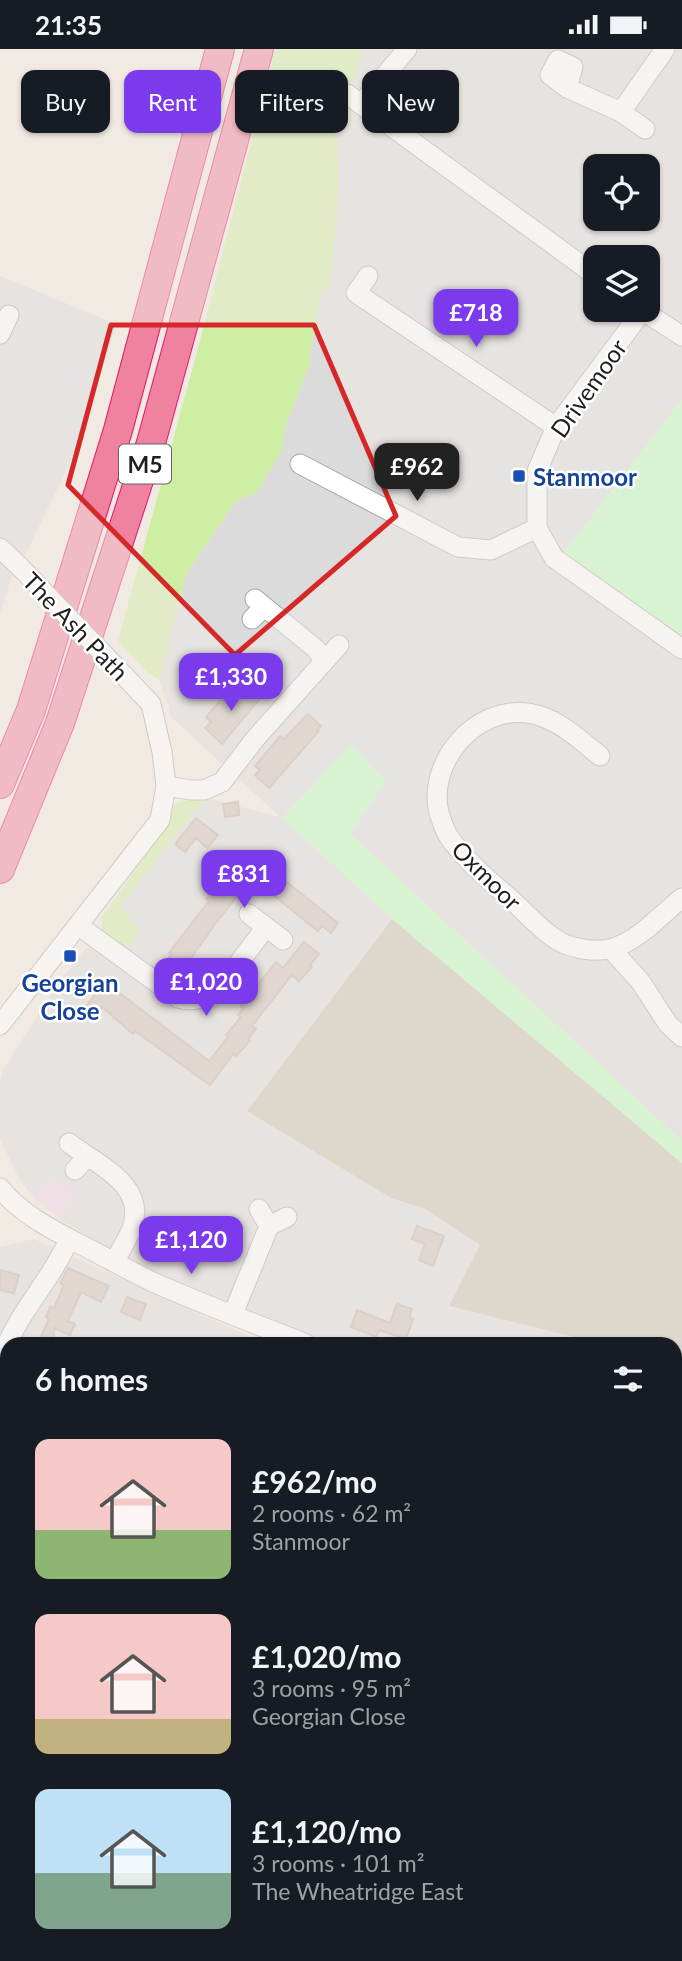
<!DOCTYPE html>
<meta charset="utf-8">
<style>
:root{--surface:#171b24;--page:#20242c;--text:#f1f3f6;--muted:#9ea1a6;--accent:#7c3aed}
body{margin:0;font-family:Lato,sans-serif;background:var(--page);color:var(--text);height:100vh;display:flex;flex-direction:column;font-size:26px;white-space:nowrap}
*{box-sizing:border-box;margin:0}
p{font-size:23px;color:var(--muted)}
.icon{flex:none;width:38px;height:38px;fill:none;stroke:currentColor;stroke-width:2;stroke-linecap:round;stroke-linejoin:round}
.map{position:relative;flex:1;overflow:hidden}
.sheet{position:absolute;left:0px;top:1288px;width:682px;height:625px;display:flex;flex-direction:column;background:var(--surface);border-radius:21px 21px 0 0;box-shadow:0 2px 5px #0004}
.sheet>*{flex:none}
.hud{position:absolute;left:21px;top:21px;width:640px;height:63px;display:flex;gap:14px}
.buttons{position:absolute;left:583px;top:105px;display:grid;gap:14px}
.buttons a{display:grid;place-items:center;width:77px;height:77px;border-radius:14px;background:var(--surface);box-shadow:0 2px 5px #0004;font-size:35px}
.price{position:absolute;translate:-50% -60px;padding:0 16px;border-radius:14px;background:var(--accent);color:#fff;font-size:23px;line-height:46px;filter:drop-shadow(0 2px 4px #0008)}
.price::after{content:'';position:absolute;left:50%;top:42px;width:21px;height:16px;margin-left:-10px;background:inherit;clip-path:polygon(0 0,100% 0,50% 100%)}
.price.active{background:#222;color:#fff}
ul{padding:0;list-style:none}
li{display:flex;align-items:center;gap:21px;height:175px;padding:0 35px}
li span{display:grid;place-items:center;flex:none;width:196px;height:140px;border-radius:14px;color:#555}
li>.icon{margin-inline-start:auto}
span .icon{width:84px;height:84px;fill:#fffc;stroke-width:1}
li b{font-size:30px}
h2{display:flex;justify-content:space-between;align-items:center;height:84px;padding:0 35px;font-size:30px}
.pill{padding:0 24px;border-radius:14px;background:var(--surface);box-shadow:0 2px 5px #0004;font-size:24px;line-height:63px}
.pill.active{background:var(--accent);color:#fff}
.status{display:flex;justify-content:space-between;align-items:center;height:49px;padding:0 35px;background:var(--surface);direction:ltr}
.status svg{height:19px;fill:currentColor}
.map>svg:first-child{display:block}
.residential{fill:#dcdbdb;fill-rule:evenodd}
.industrial{fill:#ead4e7}
.construction{fill:#c5c3ad}
.grass{fill:#ceefa3}
.forest{fill:#abd393}
.park{fill:#bbfebb}
.lines{fill:none;stroke-linecap:round;stroke-linejoin:round}
.river{stroke:#9fd8e2;stroke-width:26}
.building{fill:#ccc0b8;stroke:#c3afa4;stroke-width:2}
.minor-casing{stroke:#a5a5a5;stroke-width:21}
.highway-casing{stroke:#ea136e;stroke-width:30}
.minor{stroke:#fff;stroke-width:19}
.highway{stroke:#ef839f;stroke-width:28}
.minor-bridge-casing{stroke:#a5a5a5;stroke-width:21;stroke-linecap:butt}
.minor-bridge{stroke:#fff;stroke-width:19}
.marked{fill:none;stroke:#d62828;stroke-width:5;stroke-linejoin:round}
.transit-dot{fill:#1a4fb4;stroke:#fff;stroke-width:2.5}
.labels{text-anchor:middle;dominant-baseline:central;stroke-width:5;stroke-linejoin:round;paint-order:stroke}
.shield{fill:#fff;stroke:#626262;stroke-width:2}
.shield-label{font-size:23px;font-weight:bold;fill:#1e1e1e}
.street-label{font-size:24px;fill:#1e1e1e;stroke:#fff}
.transit-label{font-size:24px;font-weight:bold;fill:#164399;stroke:#fff;text-anchor:start}
</style>
<div class="status"><b>21:35</b><svg viewBox="0 0 49 12"><path d="M0 12V9h3v3zM5 12V6h3v6zM10 12V3h3v9zM15 12V0h3v12zM26 1h20v11H26zM47 4h2v5h-2z"/></svg></div>
<div class="map">
<svg width="682" height="1912" viewBox="0 0 682 1912">
<rect width="100%" height="100%" fill="#f0eae3"/>
<g class="residential">
<path d="M 364,0 L 682,0 L 682,350 L 560,509 L 682,593 L 682,1092 L 350,785 L 282,769 L 392,870 L 247,1062 L 391,1149 L 425,1160 L 481,1197 L 450,1258 L 602,1295 L 306,1295 L 114,1213 L 81,1182 L 62,1172 L 33,1148 L 18,1127 L 0,1090 L 0,1032 L 4,1019 L 62,929 L 203,752 L 210,750 L 280,768 L 169,666 L 169,658 L 159,631 L 186,525 L 235,453 L 257,443 L 281,402 L 286,375 L 309,317 L 312,291 L 333,189 L 337,164 L 339,124 L 336,83 L 361,55 L 347,45 ZM 595,117 L 648,117 L 648,170 L 595,170 ZM 595,208 L 648,208 L 648,261 L 595,261 Z"/>
<path d="M 0,227 L 116,275 L 79,395 L 26,504 L 11,529 L 0,566 Z"/>
<path d="M 34,1190 L 266,1295 L 7,1295 L 7,1906 L 484,1906 L 480,1912 L 0,1912 L 0,1198 Z"/>
<path d="M 676,1313 L 682,1315 L 682,1407 L 676,1405 Z"/>
<path d="M 676,1414 L 682,1416 L 682,1680 L 676,1686 Z"/>
</g>
<path class="industrial" d="M 48,1128 L 79,1144 L 59,1170 L 33,1148 Z"/>
<path class="construction" d="M 392,870 L 682,1114 L 682,1315 L 676,1313 L 676,1295 L 602,1295 L 449,1257 L 480,1196 L 425,1160 L 391,1149 L 247,1062 Z"/>
<g class="grass">
<path d="M 275,0 L 364,0 L 348,45 L 361,55 L 336,83 L 339,124 L 337,164 L 330,237 L 321,246 L 312,291 L 309,317 L 286,375 L 281,403 L 257,443 L 235,453 L 186,525 L 159,631 L 146,622 L 118,592 L 197,303 Z"/>
<path d="M 186,751 L 203,752 L 121,856 L 132,874 L 141,881 L 128,902 C 116,893 99,885 102,868 L 152,797 L 173,757 L 179,753 Z"/>
<path d="M 682,1729 L 682,1815 L 676,1809 L 676,1735 Z"/>
</g>
<path class="forest" d="M 676,1800 L 682,1806 L 682,1912 L 541,1912 L 540,1906 L 676,1906 Z"/>
<g class="park">
<path d="M 682,350 L 682,593 L 560,509 Z"/>
<path d="M 351,695 L 386,732 L 350,785 L 682,1092 L 682,1114 L 392,870 L 282,769 Z"/>
<path d="M 412,1906 L 484,1906 L 480,1912 L 414,1912 Z"/>
</g>
<g class="lines">
<path class="river" d="M 0,1391 L 7,1393"/>
</g>
<g class="building">
<path d="M 248,634 L 262,647 L 222,695 L 205,679 L 211,673 L 206,668 L 226,645 L 234,651 Z"/>
<path d="M 308,665 L 321,677 L 317,681 L 319,682 L 269,739 L 255,726 L 260,721 L 255,717 L 280,687 L 284,690 Z"/>
<path d="M 238,753 L 239,766 L 225,768 L 223,755 Z"/>
<path d="M 196,769 L 218,786 L 207,799 L 196,789 L 185,803 L 175,795 Z"/>
<path d="M 253,806 L 338,874 L 331,884 L 322,877 L 318,882 L 252,829 L 216,874 L 179,926 L 164,916 L 171,905 L 169,904 L 209,852 L 206,850 L 213,841 L 215,842 L 220,835 L 227,841 Z"/>
<path d="M 304,893 L 319,905 L 310,916 L 312,918 L 299,932 L 292,926 L 252,977 L 256,980 L 248,990 L 250,992 L 236,1007 L 233,1005 L 210,1036 L 135,982 L 133,985 L 102,958 L 98,964 L 93,965 L 89,962 L 87,956 L 104,934 L 112,941 L 113,939 L 209,1012 L 228,988 L 226,986 L 241,968 L 238,966 L 243,959 L 241,957 L 276,913 L 283,919 Z"/>
<path d="M 417,1177 L 444,1187 L 433,1217 L 419,1211 L 425,1195 L 412,1190 Z"/>
<path d="M 68,1219 L 109,1237 L 101,1253 L 81,1243 L 68,1272 L 75,1275 L 70,1286 L 54,1279 L 53,1295 L 38,1295 L 49,1270 L 46,1268 L 50,1258 L 54,1259 L 64,1236 L 60,1234 Z"/>
<path d="M 0,1221 L 19,1226 L 14,1244 L 0,1241 Z"/>
<path d="M 127,1248 L 146,1255 L 140,1271 L 121,1263 Z"/>
<path d="M 397,1255 L 412,1260 L 409,1268 L 413,1270 L 406,1290 L 379,1281 L 376,1288 L 351,1278 L 357,1261 L 390,1274 Z"/>
</g>
<g class="lines">
<defs>
<g id="minor">
<path d="M 567,39 L 573,18 L 558,11 L 550,26 L 567,39 L 621,63 L 665,0"/>
<path d="M 347,45 L 595,226"/>
<path d="M 361,55 L 407,0"/>
<path d="M 621,63 L 645,80"/>
<path d="M 368,227 L 356,244 L 556,378"/>
<path d="M 642,261 L 682,287"/>
<path d="M 643,261 L 556,378 L 537,422 L 537,479 L 554,509 L 682,600"/>
<path d="M 0,285 L 9,266"/>
<path d="M 300,415 L 458,498 L 491,501 L 537,479"/>
<path d="M 0,499 L 20,518"/>
<path d="M 252,570 L 264,558"/>
<path d="M 322,615 L 339,596"/>
<path d="M 600,707 C 579,690 556,668 528,664 C 475,657 427,713 439,764 C 442,772 444,781 449,788 C 467,814 494,835 517,856 C 529,867 542,882 557,891 C 571,900 597,904 613,899 C 641,890 660,866 682,849"/>
<path d="M 166,737 L 191,741 L 204,741 L 222,733 L 255,690 L 322,615 L 321,607 L 316,600 L 255,550"/>
<path d="M 249,865 L 283,891"/>
<path d="M 79,877 L 178,949 C 193,953 207,950 219,940 L 266,878"/>
<path d="M 611,900 L 640,932 L 668,975 L 682,988"/>
<path d="M 0,976 L 160,771 L 166,737 L 162,703 L 151,655 L 116,618"/>
<path d="M 69,1094 C 97,1116 147,1135 132,1179 C 128,1190 120,1202 114,1213"/>
<path d="M 75,1121 L 87,1108"/>
<path d="M 0,1139 C 23,1168 61,1185 93,1202 C 114,1213 134,1224 155,1234 C 205,1256 256,1275 306,1295"/>
<path d="M 259,1160 L 269,1177"/>
<path d="M 233,1265 L 269,1177 L 287,1168"/>
<path d="M 0,1316 C 9,1282 29,1257 48,1228 C 56,1216 63,1203 70,1190"/>
<path d="M 676,1405 L 682,1407"/>
<path d="M 0,1571 L 7,1575"/>
<path d="M 0,1691 L 7,1684"/>
<path d="M 676,1713 L 682,1707"/>
<path d="M 0,1806 L 6,1809"/>
<path d="M 129,1906 L 133,1912"/>
<path d="M 263,1906 L 270,1912"/>
<path d="M 221,1912 L 227,1906"/>
<path d="M 497,1912 L 502,1906"/>
</g>
<g id="highway">
<path d="M 0,735 L 31,661 L 118,381 L 220,0"/>
<path d="M 0,820 L 60,674 L 151,394 L 259,0"/>
</g>
</defs>
<use href="#minor" class="minor-casing"/>
<use href="#highway" class="highway-casing"/>
<use href="#minor" class="minor"/>
<use href="#highway" class="highway"/>
<defs>
<path id="minor-bridge" d="M 20,518 L 116,618"/>
</defs>
<use href="#minor-bridge" class="minor-bridge-casing"/>
<use href="#minor-bridge" class="minor-bridge"/>
</g>
<path d="M0 0H682V1912H0ZM 111,276 L 314,276 L 396,467 L 235,606 L 68,436 Z" fill="#f0eae3" fill-opacity=".55" fill-rule="evenodd"/>
<path class="marked" d="M 111,276 L 314,276 L 396,467 L 235,606 L 68,436 Z"/>
<g class="transit-dot">
<rect x="512" y="420" width="14" height="14" rx="3.5"/>
<rect x="63" y="900" width="14" height="14" rx="3.5"/>
</g>
<g class="labels">
<rect class="shield" x="119" y="395.5" width="52" height="39" rx="5"/>
<g class="shield-label">
<text x="145" y="415">M5</text>
</g>
<g class="street-label">
<text transform="translate(588 339) rotate(-55)">Drivemoor</text>
<text transform="translate(76 577) rotate(46)">The Ash Path</text>
<text transform="translate(487 826) rotate(45)">Oxmoor</text>
</g>
<g class="transit-label">
<text x="533" y="427">Stanmoor</text>
<text x="70" y="933" text-anchor="middle">Georgian<tspan x="70" dy="28">Close</tspan></text>
</g>
</g>
</svg>
<div class="buttons">
<a><svg class="icon" aria-label="locate" viewBox="0 0 24 24"><circle cx="12" cy="12" r="6"/><path d="M12 2v4M12 18v4M2 12h4M18 12h4"/></svg></a>
<a><svg class="icon" aria-label="layers" viewBox="0 0 24 24"><path d="M12 4l9 5-9 5-9-5zM3 14l9 5 9-5"/></svg></a>
</div>
<b class="price" style="left:476px;top:300px">£718</b>
<b class="price active" style="left:417px;top:454px">£962</b>
<b class="price" style="left:231px;top:664px">£1,330</b>
<b class="price" style="left:244px;top:861px">£831</b>
<b class="price" style="left:206px;top:969px">£1,020</b>
<b class="price" style="left:191px;top:1227px">£1,120</b>
<div class="hud">
<a class="pill">Buy</a>
<a class="pill active">Rent</a>
<a class="pill">Filters</a>
<a class="pill">New</a>
</div>
<section class="sheet">
<h2>6 homes<svg class="icon" aria-label="filters" viewBox="0 0 24 24"><path d="M4 7h16M4 17h16"/><circle cx="9" cy="7" r="2"/><circle cx="15" cy="17" r="2"/></svg></h2>
<ul>
<li><span style="background:linear-gradient(#f6c9c9 65%,#8fb573 0)"><svg class="icon" aria-label="home" viewBox="0 0 24 24"><path d="M3 11l9-7 9 7M6 9v11h12V9"/></svg></span><div><b>£962/mo</b><p>2 rooms · 62 m²</p><p>Stanmoor</p></div></li>
<li><span style="background:linear-gradient(#f6c9c9 75%,#c2b280 0)"><svg class="icon" aria-label="home" viewBox="0 0 24 24"><path d="M3 11l9-7 9 7M6 9v11h12V9"/></svg></span><div><b>£1,020/mo</b><p>3 rooms · 95 m²</p><p>Georgian Close</p></div></li>
<li><span style="background:linear-gradient(#bfe0f5 60%,#7fa58c 0)"><svg class="icon" aria-label="home" viewBox="0 0 24 24"><path d="M3 11l9-7 9 7M6 9v11h12V9"/></svg></span><div><b>£1,120/mo</b><p>3 rooms · 101 m²</p><p>The Wheatridge East</p></div></li>
</ul>
</section>
</div>
